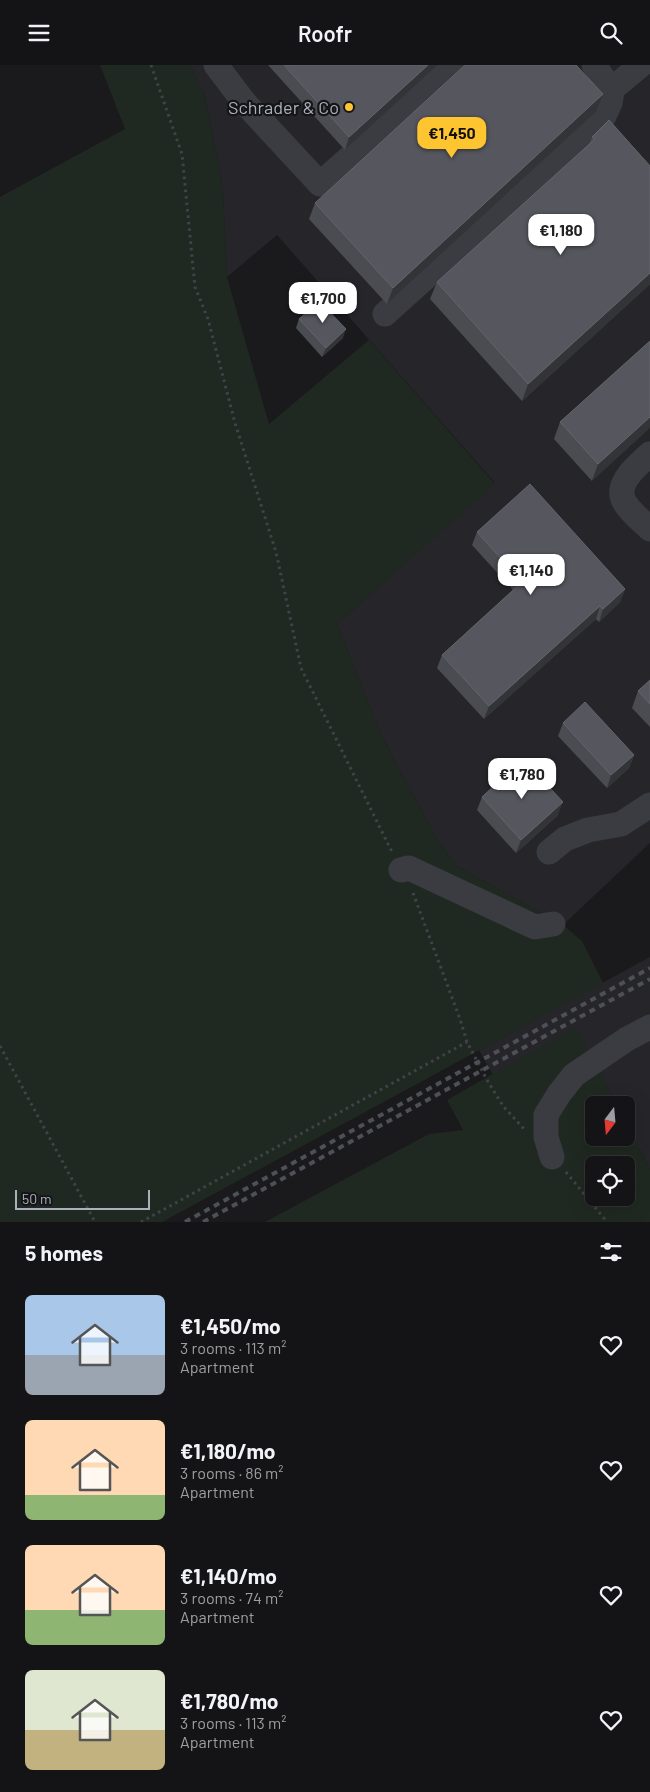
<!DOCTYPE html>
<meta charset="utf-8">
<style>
:root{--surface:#141416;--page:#1d1d1f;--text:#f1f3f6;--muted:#9d9ea1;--line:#333335;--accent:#fec531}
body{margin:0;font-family:Barlow,sans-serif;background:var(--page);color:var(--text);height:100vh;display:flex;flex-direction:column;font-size:19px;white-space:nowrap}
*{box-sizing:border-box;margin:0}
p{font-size:16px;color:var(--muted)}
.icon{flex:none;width:28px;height:28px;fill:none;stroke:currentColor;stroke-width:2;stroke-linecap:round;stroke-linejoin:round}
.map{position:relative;height:1157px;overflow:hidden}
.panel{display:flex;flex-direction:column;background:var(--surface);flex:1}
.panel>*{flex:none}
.needle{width:32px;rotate:196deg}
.tools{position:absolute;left:585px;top:1031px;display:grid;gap:10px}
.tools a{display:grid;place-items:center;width:50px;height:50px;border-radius:8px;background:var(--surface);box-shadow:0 5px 20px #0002,0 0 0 1px var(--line);font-size:25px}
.scale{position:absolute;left:15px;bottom:12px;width:135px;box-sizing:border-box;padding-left:5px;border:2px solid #acb0bd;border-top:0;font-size:14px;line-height:18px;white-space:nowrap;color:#acb0bd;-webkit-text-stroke:4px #151518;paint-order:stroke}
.price{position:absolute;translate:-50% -42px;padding:0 11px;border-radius:10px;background:#fff;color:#222;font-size:16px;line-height:32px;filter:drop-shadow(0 1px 2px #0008)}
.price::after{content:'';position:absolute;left:50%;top:30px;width:15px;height:11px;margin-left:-8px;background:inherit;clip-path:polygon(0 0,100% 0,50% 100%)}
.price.current{background:var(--accent);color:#111}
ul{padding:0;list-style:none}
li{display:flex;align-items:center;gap:15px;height:125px;padding:0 25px}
li span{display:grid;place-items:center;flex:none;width:140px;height:100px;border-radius:8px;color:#555}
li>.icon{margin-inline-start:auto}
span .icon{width:60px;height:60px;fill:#fffc;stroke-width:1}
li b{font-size:21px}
h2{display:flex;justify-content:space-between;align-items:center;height:60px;padding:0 25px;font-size:21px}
header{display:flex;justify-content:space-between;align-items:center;height:65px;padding:0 25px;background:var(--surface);font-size:22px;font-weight:600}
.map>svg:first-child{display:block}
.built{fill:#26262a}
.green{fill:#202921;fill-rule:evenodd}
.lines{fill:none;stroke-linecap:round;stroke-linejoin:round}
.path{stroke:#414349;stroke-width:3;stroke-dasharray:2.5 4;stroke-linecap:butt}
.minor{stroke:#3b3c42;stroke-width:25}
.rail{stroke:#4e5057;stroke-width:4;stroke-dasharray:6 5;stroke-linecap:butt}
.wall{fill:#4b4c52}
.shaded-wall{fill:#333438}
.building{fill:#56575e;stroke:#63656c}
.poi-dot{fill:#fec531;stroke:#151518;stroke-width:2}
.labels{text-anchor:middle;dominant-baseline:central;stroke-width:4.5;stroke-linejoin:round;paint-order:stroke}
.poi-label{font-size:18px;fill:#acb0bd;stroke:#151518;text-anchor:end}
</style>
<header><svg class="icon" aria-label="menu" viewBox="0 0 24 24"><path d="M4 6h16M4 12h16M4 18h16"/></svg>Roofr<svg class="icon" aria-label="search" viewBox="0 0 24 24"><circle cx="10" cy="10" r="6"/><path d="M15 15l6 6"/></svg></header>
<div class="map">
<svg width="650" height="1157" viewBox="0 0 650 1157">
<rect width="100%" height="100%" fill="#1a1a1d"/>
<g class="built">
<path d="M 190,0 L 650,0 L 650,778 L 563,860 L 455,800 L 434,769 L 381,670 L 337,559 L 495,418 L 277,170 L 227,212 L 223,125 L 205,31 Z"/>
<path d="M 650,892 L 650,1105 L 626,1059 L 626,1040 L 617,1040 L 576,963 L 493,1010 L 479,985 Z"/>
</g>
<g class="green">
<path d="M 100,0 L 190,0 L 205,31 L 223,125 L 227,212 L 269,359 L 369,275 L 495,419 L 337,559 L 381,670 L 434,769 L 455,800 L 563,860 L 582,876 L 603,918 L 162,1157 L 0,1157 L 0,132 L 125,64 Z"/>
<path d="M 576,962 L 617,1040 L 594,1040 L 594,1072 L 626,1072 L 626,1059 L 650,1105 L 650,1157 L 265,1157 L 429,1069 L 463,1065 L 447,1035 ZM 594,1100 L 626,1100 L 626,1132 L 594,1132 Z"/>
</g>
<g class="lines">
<g class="path">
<path d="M 151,0 L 182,89 L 195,222 L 208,254 L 235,358 L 276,487 L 301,603 L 392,787"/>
<path d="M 413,828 L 460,954 L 467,977 L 487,1015 L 503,1041 L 525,1065"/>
<path d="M 0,981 L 95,1157"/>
<path d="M 566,1107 L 607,1157"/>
<path d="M 141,1157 L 467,977"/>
</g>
<g class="minor">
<path d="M 216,0 L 244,37 L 320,119 L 455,0"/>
<path d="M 594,0 C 600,8 606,22 617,20 L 641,0"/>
<path d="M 385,249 L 604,51 L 610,38 L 613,21"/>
<path d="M 650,389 C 638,400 613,419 625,438 C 631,448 642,456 650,464"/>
<path d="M 549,787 L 565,774 L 588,765 L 621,759 L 650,740"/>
<path d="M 401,805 L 409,803 L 535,862 L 553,859"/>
<path d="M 552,1092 L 546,1072 L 546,1050 L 559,1029 L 574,1010 L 627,974 L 650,962"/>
</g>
<g class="rail">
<path d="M 185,1157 L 650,903"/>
<path d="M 203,1157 L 650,914"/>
</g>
</g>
<g class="wall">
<path d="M 268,0 L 438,0 L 345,85 Z"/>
<path d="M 603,29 L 597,46 L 387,239 L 309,154 L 315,138 Z"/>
<path d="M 592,72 L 650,101 L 650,219 L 522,336 L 430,234 L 437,217 L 589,80 Z"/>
<path d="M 299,254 L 343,273 L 322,292 L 296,263 Z"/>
<path d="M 650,276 L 592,416 L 554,374 L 560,357 Z"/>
<path d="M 477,467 L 625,524 L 620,537 L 599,557 L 596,554 L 484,654 L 437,603 L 442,590 L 513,525 L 472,480 Z"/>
<path d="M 650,615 L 650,662 L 632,643 L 638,626 Z"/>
<path d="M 563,658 L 634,690 L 629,703 L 607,723 L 558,671 Z"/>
<path d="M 482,732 L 558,750 L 516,788 L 477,745 Z"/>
</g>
<g class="shaded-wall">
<path d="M 428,0 L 438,0 L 345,85 L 349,72 Z"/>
<path d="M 603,29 L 597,46 L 387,239 L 393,223 Z"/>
<path d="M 650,208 L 650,219 L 522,336 L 528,319 Z"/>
<path d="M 346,264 L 343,273 L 322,292 L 326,283 Z"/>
<path d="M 650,352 L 650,363 L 592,416 L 598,399 Z"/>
<path d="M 625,524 L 620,537 L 599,557 L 603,544 Z"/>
<path d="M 600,541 L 596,554 L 484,654 L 489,641 Z"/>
<path d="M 634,690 L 629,703 L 607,723 L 611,710 Z"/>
<path d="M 563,737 L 558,750 L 516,788 L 521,775 Z"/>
</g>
<g class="building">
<path d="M 284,0 L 428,0 L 349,72 Z"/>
<path d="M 465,0 L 576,0 L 603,29 L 393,223 L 315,138 Z"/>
<path d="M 609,55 L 650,101 L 650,208 L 528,319 L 437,217 L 595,74 L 592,72 Z"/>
<path d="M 319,236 L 346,264 L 326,283 L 299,254 Z"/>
<path d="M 650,276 L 650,352 L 598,399 L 560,357 Z"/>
<path d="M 530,419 L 625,524 L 603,544 L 600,541 L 489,641 L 442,590 L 522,517 L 477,467 Z"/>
<path d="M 650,615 L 650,639 L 638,626 Z"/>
<path d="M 585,637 L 634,690 L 611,710 L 563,658 Z"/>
<path d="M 523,694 L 563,737 L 521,775 L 482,732 Z"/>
</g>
<circle class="poi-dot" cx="349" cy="42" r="5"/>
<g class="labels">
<g class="poi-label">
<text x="339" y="42">Schrader &amp; Co</text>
</g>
</g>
</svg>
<div class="tools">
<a><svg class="needle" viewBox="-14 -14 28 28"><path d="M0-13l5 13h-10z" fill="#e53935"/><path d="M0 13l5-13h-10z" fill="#9d9ea1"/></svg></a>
<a><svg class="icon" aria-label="locate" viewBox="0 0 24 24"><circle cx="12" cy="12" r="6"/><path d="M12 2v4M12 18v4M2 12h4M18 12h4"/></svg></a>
</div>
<div class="scale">50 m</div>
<b class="price current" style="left:452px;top:94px">€1,450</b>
<b class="price" style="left:561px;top:191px">€1,180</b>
<b class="price" style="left:323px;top:259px">€1,700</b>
<b class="price" style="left:531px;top:531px">€1,140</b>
<b class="price" style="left:522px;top:735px">€1,780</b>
</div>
<section class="panel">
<h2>5 homes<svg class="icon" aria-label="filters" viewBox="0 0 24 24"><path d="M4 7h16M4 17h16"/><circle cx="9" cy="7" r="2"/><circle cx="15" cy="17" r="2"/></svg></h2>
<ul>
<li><span style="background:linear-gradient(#a9c7e8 60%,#9aa5b1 0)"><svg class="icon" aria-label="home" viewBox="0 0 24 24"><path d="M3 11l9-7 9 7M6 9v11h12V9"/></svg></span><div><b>€1,450/mo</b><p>3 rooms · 113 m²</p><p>Apartment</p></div><svg class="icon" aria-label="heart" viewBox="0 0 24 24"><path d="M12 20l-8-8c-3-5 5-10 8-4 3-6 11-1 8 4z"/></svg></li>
<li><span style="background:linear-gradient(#ffd9b3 75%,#8fb573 0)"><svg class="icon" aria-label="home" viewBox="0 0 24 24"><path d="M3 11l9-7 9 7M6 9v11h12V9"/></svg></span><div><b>€1,180/mo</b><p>3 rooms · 86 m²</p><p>Apartment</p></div><svg class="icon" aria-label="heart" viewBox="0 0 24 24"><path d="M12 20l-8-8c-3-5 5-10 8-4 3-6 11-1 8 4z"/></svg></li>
<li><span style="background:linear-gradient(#ffd9b3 65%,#8fb573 0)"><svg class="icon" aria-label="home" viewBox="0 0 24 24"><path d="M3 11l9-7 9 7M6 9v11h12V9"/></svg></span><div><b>€1,140/mo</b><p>3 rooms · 74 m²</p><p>Apartment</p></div><svg class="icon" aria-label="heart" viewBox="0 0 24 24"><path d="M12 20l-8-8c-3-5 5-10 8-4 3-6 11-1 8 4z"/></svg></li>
<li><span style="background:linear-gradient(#dfe7d0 60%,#c2b280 0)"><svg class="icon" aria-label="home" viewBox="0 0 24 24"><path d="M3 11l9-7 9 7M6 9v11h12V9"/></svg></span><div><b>€1,780/mo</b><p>3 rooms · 113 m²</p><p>Apartment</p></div><svg class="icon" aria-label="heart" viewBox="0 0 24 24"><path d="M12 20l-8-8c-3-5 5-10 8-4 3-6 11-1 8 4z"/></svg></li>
</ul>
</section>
